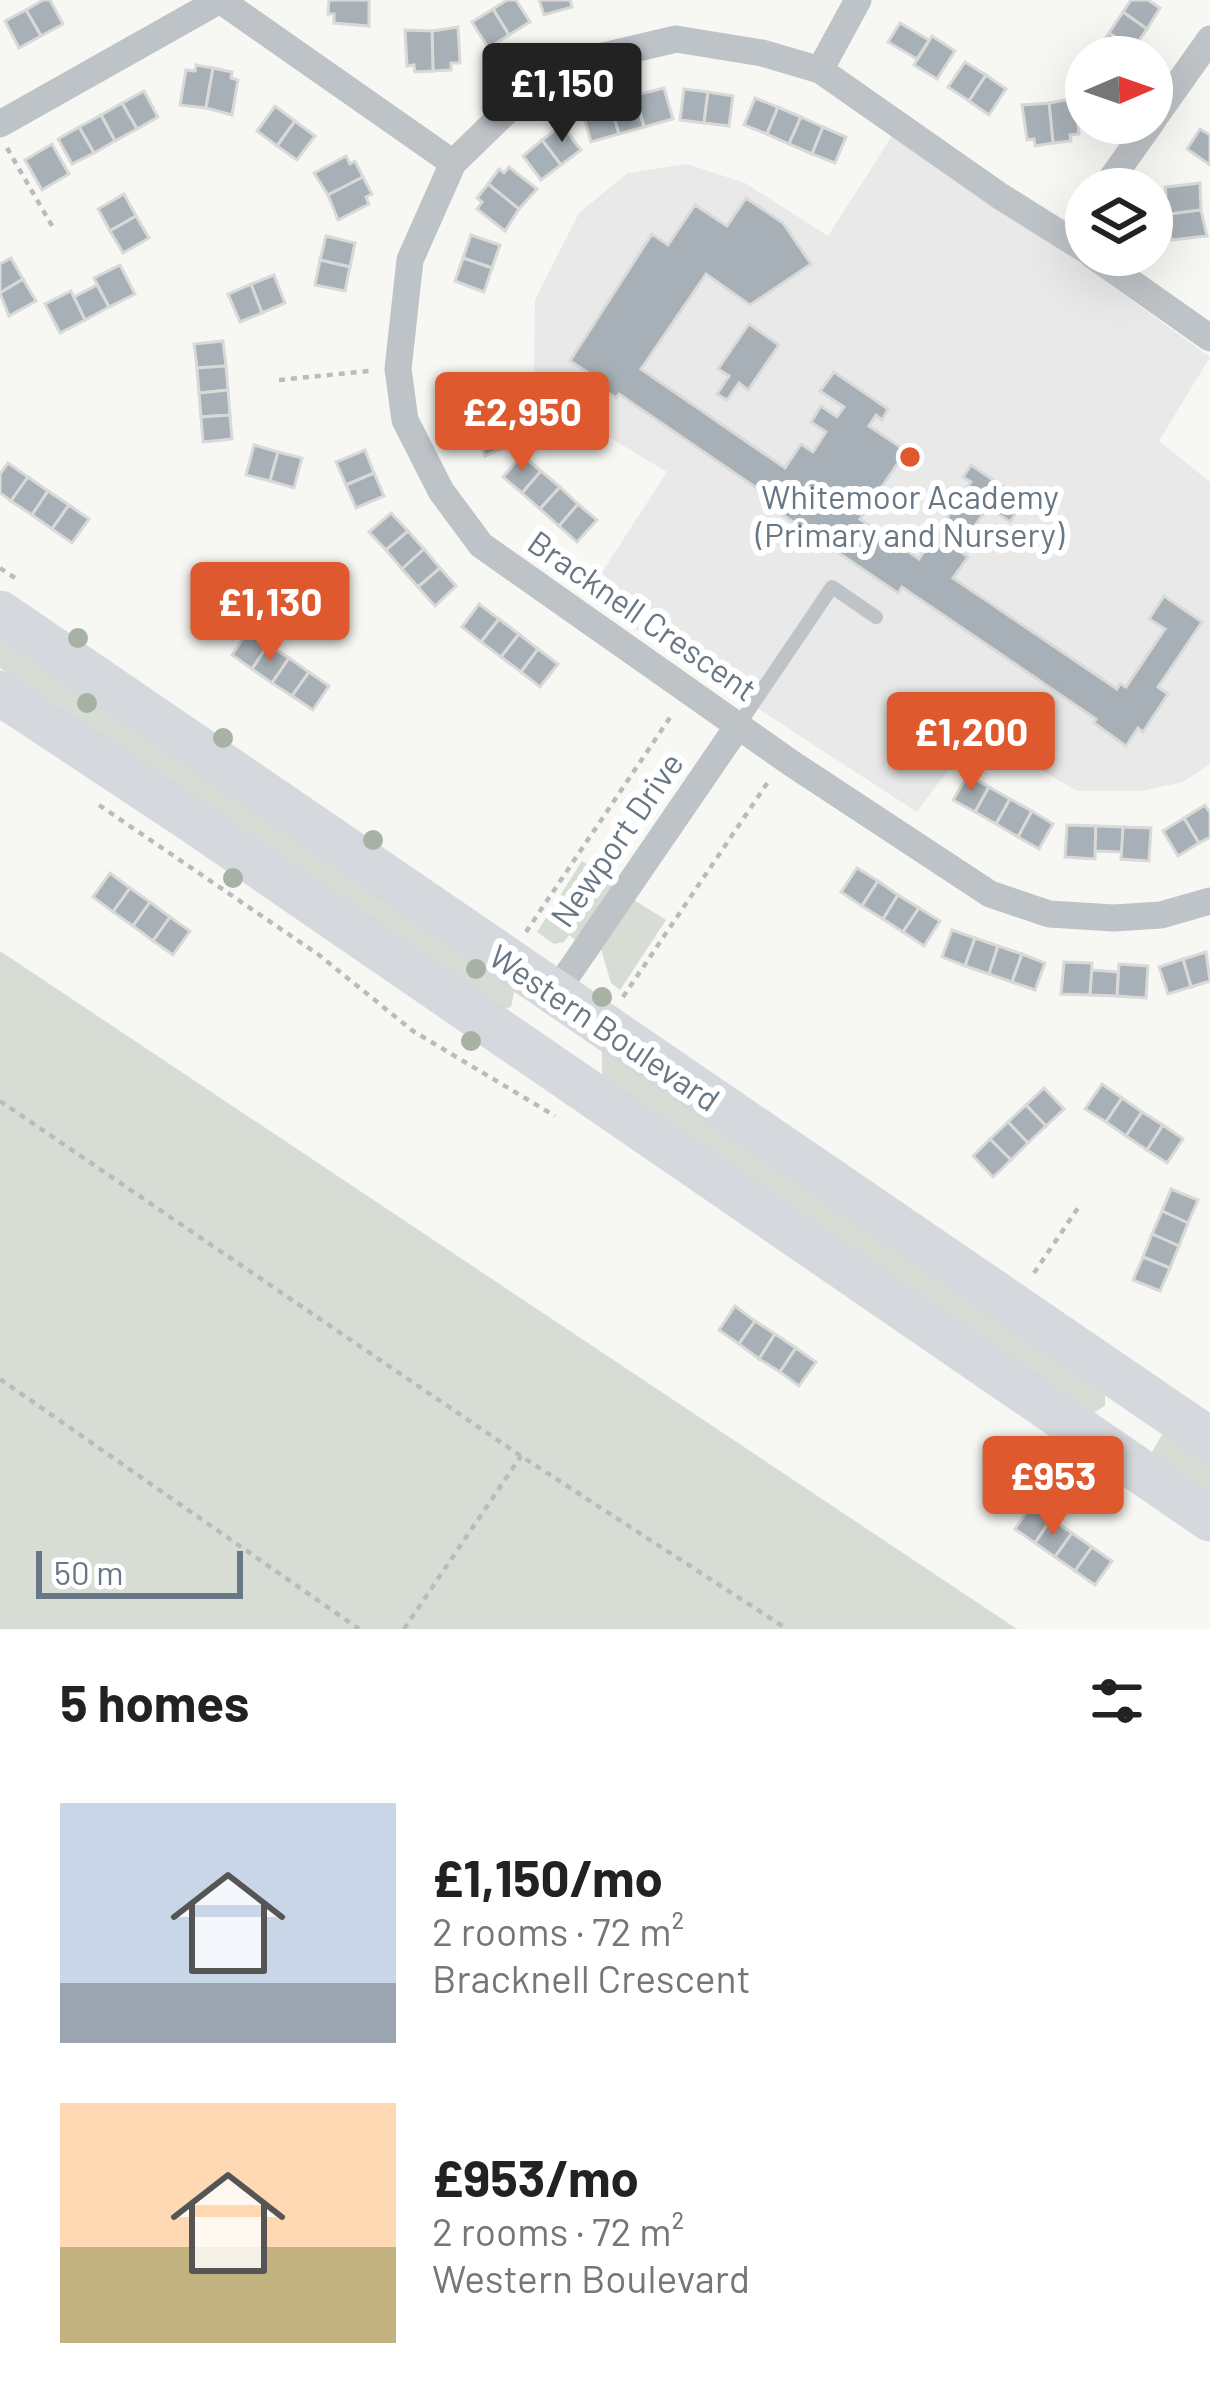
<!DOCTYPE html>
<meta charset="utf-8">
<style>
:root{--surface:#fff;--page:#f2f2f2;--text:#222;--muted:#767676;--accent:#de5a2e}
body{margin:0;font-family:Barlow,sans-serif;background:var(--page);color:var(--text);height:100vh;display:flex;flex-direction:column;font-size:45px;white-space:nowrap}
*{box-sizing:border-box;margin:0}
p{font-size:39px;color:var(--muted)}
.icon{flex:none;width:66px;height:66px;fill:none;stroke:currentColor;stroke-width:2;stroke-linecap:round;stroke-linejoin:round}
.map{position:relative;height:1629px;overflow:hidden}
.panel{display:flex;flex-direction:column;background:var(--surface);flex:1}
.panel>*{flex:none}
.needle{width:78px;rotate:88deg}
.fabs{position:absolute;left:1065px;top:36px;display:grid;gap:24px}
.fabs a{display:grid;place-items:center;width:108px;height:108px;border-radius:50%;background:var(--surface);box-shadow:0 12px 48px #0002;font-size:60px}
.scale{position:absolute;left:36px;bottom:30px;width:207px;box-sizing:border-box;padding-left:12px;border:6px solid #677785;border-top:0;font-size:33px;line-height:42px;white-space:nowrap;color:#677785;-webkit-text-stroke:9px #fff;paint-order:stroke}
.price{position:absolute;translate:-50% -102px;padding:0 27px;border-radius:12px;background:var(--accent);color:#fff;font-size:39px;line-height:78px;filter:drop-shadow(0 3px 6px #0008)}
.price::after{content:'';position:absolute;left:50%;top:72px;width:36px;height:27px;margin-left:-18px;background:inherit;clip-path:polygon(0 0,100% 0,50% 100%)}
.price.on{background:#222;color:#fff}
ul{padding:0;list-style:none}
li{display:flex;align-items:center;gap:36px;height:300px;padding:0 60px}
li span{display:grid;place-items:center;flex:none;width:336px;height:240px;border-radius:0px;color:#555}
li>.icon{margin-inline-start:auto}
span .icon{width:144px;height:144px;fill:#fffc;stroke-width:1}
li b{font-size:51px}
h2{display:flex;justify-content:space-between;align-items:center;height:144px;padding:0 60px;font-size:51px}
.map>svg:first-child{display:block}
.built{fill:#e8e9e8}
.green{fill:#d7dcd4}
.building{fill:#a7b0b6;stroke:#d9d9d7;stroke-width:3}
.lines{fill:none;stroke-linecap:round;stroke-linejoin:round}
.path{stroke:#b9bcbf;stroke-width:4.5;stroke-dasharray:6 6;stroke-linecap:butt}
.service{stroke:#bec3c7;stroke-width:14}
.minor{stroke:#bec3c7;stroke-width:27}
.trunk{stroke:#d5d9dd;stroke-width:45}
.tree{fill:#a7b1a4}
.poi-dot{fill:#de5a2e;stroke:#fff;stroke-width:4.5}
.labels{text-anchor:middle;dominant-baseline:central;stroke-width:12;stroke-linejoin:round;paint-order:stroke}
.poi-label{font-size:33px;fill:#677785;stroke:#fff}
.street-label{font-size:33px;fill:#677785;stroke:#fff}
</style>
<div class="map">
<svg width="1210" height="1629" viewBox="0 0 1210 1629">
<rect width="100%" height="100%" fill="#f7f7f4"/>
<path class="built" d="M 896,130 L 1210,357 L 1159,441 L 1210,482 L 1210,764 L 1183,782 L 1141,791 L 1077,791 L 976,732 L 917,812 L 586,597 L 667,472 L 589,425 L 534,374 L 535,300 L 579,213 L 628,173 L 687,164 L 745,183 L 828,236 Z"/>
<g class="green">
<path d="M 0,634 L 515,988 L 511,1007 L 502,1009 L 356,915 L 70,712 L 0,668 Z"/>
<path d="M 582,861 L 615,884 L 577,941 L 569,935 L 564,942 L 554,944 L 537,932 Z"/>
<path d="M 634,900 L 666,920 L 620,990 L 611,983 L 601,949 Z"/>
<path d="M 0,951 L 1017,1629 L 0,1629 Z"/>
<path d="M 602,1045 L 1105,1386 L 1105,1406 L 1089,1415 L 602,1084 Z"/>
<path d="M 1165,1430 L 1210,1461 L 1210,1499 L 1149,1457 Z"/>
</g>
<g class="building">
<path d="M 43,0 L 50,0 L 63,24 L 41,36 L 26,10 Z"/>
<path d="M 329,0 L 369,0 L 369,26 L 334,23 L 334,14 L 328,14 Z"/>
<path d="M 507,0 L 516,0 L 530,22 L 509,35 L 493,9 Z"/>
<path d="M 539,0 L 570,0 L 572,7 L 544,15 Z"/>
<path d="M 1131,0 L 1148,0 L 1160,8 L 1147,29 L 1123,12 Z"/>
<path d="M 493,9 L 509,35 L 488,48 L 472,22 Z"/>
<path d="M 26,10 L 41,36 L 19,48 L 5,21 Z"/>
<path d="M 1123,12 L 1147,29 L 1133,49 L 1109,33 Z"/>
<path d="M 900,23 L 929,40 L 917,59 L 888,42 Z"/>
<path d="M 458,27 L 460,63 L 451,63 L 451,70 L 433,71 L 432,31 Z"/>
<path d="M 405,30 L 432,31 L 433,71 L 415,72 L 414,65 L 407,66 Z"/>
<path d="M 1109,33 L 1133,49 L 1128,57 L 1100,57 L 1095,53 Z"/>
<path d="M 932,36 L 955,51 L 937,79 L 914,65 Z"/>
<path d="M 965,62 L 986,75 L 969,101 L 948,87 Z"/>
<path d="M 196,65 L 213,68 L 206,108 L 180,105 L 186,70 L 195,71 Z"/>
<path d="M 213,68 L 232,72 L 231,78 L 238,80 L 232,115 L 206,108 Z"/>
<path d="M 986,75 L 1006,89 L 989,115 L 969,101 Z"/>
<path d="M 664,88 L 673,119 L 644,127 L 635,95 Z"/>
<path d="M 684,89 L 708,92 L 704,123 L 680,120 Z"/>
<path d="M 144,91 L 158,117 L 137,129 L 122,103 Z"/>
<path d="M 708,92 L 733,96 L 729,126 L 704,123 Z"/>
<path d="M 755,98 L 778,107 L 767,134 L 744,125 Z"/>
<path d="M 1075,98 L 1079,134 L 1070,135 L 1071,141 L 1053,143 L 1049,103 Z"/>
<path d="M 122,103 L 137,129 L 115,141 L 101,115 Z"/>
<path d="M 610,103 L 619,134 L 591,142 L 582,111 Z"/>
<path d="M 637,103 L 644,127 L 619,134 L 612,110 Z"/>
<path d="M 1049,103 L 1053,143 L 1035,146 L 1034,139 L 1027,140 L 1022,105 Z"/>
<path d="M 275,106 L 295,121 L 277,146 L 257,131 Z"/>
<path d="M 778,107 L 801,117 L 789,144 L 767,134 Z"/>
<path d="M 101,115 L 115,141 L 94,153 L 79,127 Z"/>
<path d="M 801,117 L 823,127 L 812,154 L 789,144 Z"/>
<path d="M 295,121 L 315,136 L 297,160 L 277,146 Z"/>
<path d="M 562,125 L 581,150 L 561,165 L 542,140 Z"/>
<path d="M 79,127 L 94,153 L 72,164 L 58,139 Z"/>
<path d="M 823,127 L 846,137 L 835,163 L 812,154 Z"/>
<path d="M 1200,129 L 1210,135 L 1210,165 L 1187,149 Z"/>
<path d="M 542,140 L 561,165 L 541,180 L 523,156 Z"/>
<path d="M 52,144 L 69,174 L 42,190 L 25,160 Z"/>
<path d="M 346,156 L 350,164 L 355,161 L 363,177 L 328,195 L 314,173 Z"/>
<path d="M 509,167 L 537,189 L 519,209 L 488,184 L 499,169 L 504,173 Z"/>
<path d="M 363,177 L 372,194 L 366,197 L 369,204 L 338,220 L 328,195 Z"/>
<path d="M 1200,183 L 1201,210 L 1162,215 L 1159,196 L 1166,195 L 1165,187 Z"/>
<path d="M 488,184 L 519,209 L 505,231 L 477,209 L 482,202 L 477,198 Z"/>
<path d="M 124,194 L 136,216 L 110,231 L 98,209 Z"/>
<path d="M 746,198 L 783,223 L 811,264 L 750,305 L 706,274 L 641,369 L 785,468 L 801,444 L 813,452 L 826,432 L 811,422 L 821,406 L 837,417 L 844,407 L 820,391 L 834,372 L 888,409 L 882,420 L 876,415 L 869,426 L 906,451 L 860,519 L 919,559 L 971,482 L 963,477 L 971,465 L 1024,501 L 1010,522 L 988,507 L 958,550 L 968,557 L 953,578 L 1117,689 L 1120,684 L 1126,687 L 1165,629 L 1149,619 L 1164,596 L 1202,622 L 1158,687 L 1168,694 L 1143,732 L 1138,728 L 1126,746 L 1094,723 L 1096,719 L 902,587 L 898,593 L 762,501 L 767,495 L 619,394 L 616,398 L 584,376 L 587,372 L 570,361 L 652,234 L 668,245 L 695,205 L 727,226 Z"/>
<path d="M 1201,210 L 1207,236 L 1171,240 L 1170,232 L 1164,232 L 1162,215 Z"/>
<path d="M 136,216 L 149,238 L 123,253 L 110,231 Z"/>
<path d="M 471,235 L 500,245 L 492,268 L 463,258 Z"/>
<path d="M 326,236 L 355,243 L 350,267 L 320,260 Z"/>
<path d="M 11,258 L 23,279 L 0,293 L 0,264 Z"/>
<path d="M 463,258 L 492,268 L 484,292 L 455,281 Z"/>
<path d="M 320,260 L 350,267 L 345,291 L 315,285 Z"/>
<path d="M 120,265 L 135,294 L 109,307 L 94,278 Z"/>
<path d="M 274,275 L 285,303 L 262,313 L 251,284 Z"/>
<path d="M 23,279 L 36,301 L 9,316 L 0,293 Z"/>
<path d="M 251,284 L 262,313 L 240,322 L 228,294 Z"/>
<path d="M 97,285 L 109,307 L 85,320 L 74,297 Z"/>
<path d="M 71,291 L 85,320 L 60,333 L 45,304 Z"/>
<path d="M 749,324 L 779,345 L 748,390 L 739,383 L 727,400 L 717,394 L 729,376 L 718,369 Z"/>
<path d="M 223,341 L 226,366 L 197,368 L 194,344 Z"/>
<path d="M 226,366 L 228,390 L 199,393 L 197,368 Z"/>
<path d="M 228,390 L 230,415 L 201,417 L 199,393 Z"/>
<path d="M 494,398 L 504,421 L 476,433 L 466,410 Z"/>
<path d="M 230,415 L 232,439 L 203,442 L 201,417 Z"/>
<path d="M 504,421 L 513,444 L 485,456 L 476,433 Z"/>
<path d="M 254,445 L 278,452 L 270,481 L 246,475 Z"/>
<path d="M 365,450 L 374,473 L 346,485 L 336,462 Z"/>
<path d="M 278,452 L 302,458 L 294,488 L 270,481 Z"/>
<path d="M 522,455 L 541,471 L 522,493 L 503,477 Z"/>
<path d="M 8,463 L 28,477 L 11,501 L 0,493 L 0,474 Z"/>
<path d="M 541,471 L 560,487 L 540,509 L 522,493 Z"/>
<path d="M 374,473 L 384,496 L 356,508 L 346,485 Z"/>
<path d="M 28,477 L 48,491 L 32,515 L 11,501 Z"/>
<path d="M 560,487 L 578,504 L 559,526 L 540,509 Z"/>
<path d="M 48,491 L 69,505 L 52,529 L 32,515 Z"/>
<path d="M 578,504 L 597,520 L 577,542 L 559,526 Z"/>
<path d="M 69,505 L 89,519 L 72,543 L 52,529 Z"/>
<path d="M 391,513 L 408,531 L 386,550 L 369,532 Z"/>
<path d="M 408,531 L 424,549 L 402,569 L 386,550 Z"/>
<path d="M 424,549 L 440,568 L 418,587 L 402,569 Z"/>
<path d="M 440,568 L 456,586 L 435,606 L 418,587 Z"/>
<path d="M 479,604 L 499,619 L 481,642 L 462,627 Z"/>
<path d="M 499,619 L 519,634 L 501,657 L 481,642 Z"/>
<path d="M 248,631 L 268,645 L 252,669 L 232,655 Z"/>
<path d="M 519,634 L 538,649 L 521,672 L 501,657 Z"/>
<path d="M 268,645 L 289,658 L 272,683 L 252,669 Z"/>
<path d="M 538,649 L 558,664 L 540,687 L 521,672 Z"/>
<path d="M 289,658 L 309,672 L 292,696 L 272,683 Z"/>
<path d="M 309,672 L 329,686 L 313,710 L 292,696 Z"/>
<path d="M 968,775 L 989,787 L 975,812 L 953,800 Z"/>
<path d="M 989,787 L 1010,799 L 996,824 L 975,812 Z"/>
<path d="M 1010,799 L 1032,811 L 1018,837 L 996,824 Z"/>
<path d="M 1205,805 L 1210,813 L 1210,837 L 1199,843 L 1184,818 Z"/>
<path d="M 1032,811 L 1053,824 L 1039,849 L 1018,837 Z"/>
<path d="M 1184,818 L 1199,843 L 1178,856 L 1163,831 Z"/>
<path d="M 1067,825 L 1096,826 L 1095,859 L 1065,857 Z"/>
<path d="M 1096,826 L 1123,827 L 1122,852 L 1095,851 Z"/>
<path d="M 1123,827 L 1151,828 L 1149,861 L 1121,859 Z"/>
<path d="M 857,868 L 878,881 L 862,906 L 841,892 Z"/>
<path d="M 110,873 L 130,888 L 113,912 L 93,897 Z"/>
<path d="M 878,881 L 898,895 L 883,919 L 862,906 Z"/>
<path d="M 130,888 L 150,902 L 133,926 L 113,912 Z"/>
<path d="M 898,895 L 919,908 L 903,932 L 883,919 Z"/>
<path d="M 150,902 L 170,917 L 153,941 L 133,926 Z"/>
<path d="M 919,908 L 940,921 L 924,946 L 903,932 Z"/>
<path d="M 170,917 L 190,931 L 173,955 L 153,941 Z"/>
<path d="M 952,930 L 975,938 L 965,966 L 942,957 Z"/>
<path d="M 975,938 L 998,946 L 989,974 L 965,966 Z"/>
<path d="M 998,946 L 1022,954 L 1012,982 L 989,974 Z"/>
<path d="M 1206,952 L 1210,981 L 1191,987 L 1183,959 Z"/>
<path d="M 1022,954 L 1045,963 L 1035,990 L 1012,982 Z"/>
<path d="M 1183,959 L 1191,987 L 1168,994 L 1159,967 Z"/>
<path d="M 1064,962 L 1092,963 L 1090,995 L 1061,994 Z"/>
<path d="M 1119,964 L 1148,966 L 1146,998 L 1117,996 Z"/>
<path d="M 1092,970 L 1118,972 L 1117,996 L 1090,995 Z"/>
<path d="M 1102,1084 L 1122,1098 L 1106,1122 L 1085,1109 Z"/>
<path d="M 1044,1088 L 1064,1109 L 1046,1126 L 1026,1105 Z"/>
<path d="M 1122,1098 L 1142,1112 L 1126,1136 L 1106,1122 Z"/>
<path d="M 1026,1105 L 1046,1126 L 1028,1143 L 1008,1122 Z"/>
<path d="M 1142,1112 L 1163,1125 L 1147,1150 L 1126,1136 Z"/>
<path d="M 1008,1122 L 1028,1143 L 1011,1160 L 990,1139 Z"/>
<path d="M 1163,1125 L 1183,1139 L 1167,1163 L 1147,1150 Z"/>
<path d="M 990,1139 L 1011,1160 L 993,1177 L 973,1156 Z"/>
<path d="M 1171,1189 L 1198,1200 L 1188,1223 L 1162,1211 Z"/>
<path d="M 1162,1211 L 1188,1223 L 1179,1246 L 1152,1234 Z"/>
<path d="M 1152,1234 L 1179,1246 L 1170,1268 L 1143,1257 Z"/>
<path d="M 1143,1257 L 1170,1268 L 1160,1291 L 1133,1280 Z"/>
<path d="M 735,1306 L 755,1321 L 739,1344 L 719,1330 Z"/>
<path d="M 755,1321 L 775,1334 L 759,1359 L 739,1344 Z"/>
<path d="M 775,1334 L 796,1348 L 780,1372 L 759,1359 Z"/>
<path d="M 796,1348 L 816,1362 L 799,1386 L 780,1372 Z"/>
<path d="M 1031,1505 L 1051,1519 L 1035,1543 L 1015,1529 Z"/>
<path d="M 1051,1519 L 1072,1533 L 1055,1557 L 1035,1543 Z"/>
<path d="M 1072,1533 L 1092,1547 L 1075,1571 L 1055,1557 Z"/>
<path d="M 1092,1547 L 1112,1561 L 1095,1585 L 1075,1571 Z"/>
</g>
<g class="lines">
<g class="path">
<path d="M 7,148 L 55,231"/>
<path d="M 279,380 L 369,371"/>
<path d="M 0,568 L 18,580"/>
<path d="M 99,805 L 319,955 L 413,1031 L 555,1116"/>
<path d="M 526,932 L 673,713"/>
<path d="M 623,997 L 768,782"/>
<path d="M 0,1101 L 521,1456 L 787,1629"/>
<path d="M 1034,1273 L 1078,1208"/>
<path d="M 0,1379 L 359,1629"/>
<path d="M 404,1629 L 521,1456"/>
</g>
<path class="service" d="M 738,726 L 832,587 L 876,617"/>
<g class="minor">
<path d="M 220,0 L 453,163"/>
<path d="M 820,70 L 858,0"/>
<path d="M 1152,121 L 1210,39"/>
<path d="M 0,124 L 220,0"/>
<path d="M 1104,189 L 1151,123"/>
<path d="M 1086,250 L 1000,196 L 820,70 L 762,53 L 676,39 L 591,59 L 519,99 L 453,163 L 410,260 L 398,369 L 405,420 L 441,491 L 481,545 L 791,763 L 990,894 L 1049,914 L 1114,918 L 1161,915 L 1210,901"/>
<path d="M 1092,255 L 1210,338"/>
<path d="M 555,993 L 738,726"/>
</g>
<g class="trunk">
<path d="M 0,613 L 1210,1440"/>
<path d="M 0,693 L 189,818 L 1210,1519"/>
</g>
</g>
<g class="tree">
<circle cx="78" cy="638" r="10"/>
<circle cx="87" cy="703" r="10"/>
<circle cx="223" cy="738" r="10"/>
<circle cx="373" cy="840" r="10"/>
<circle cx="233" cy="878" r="10"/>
<circle cx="476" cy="969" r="10"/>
<circle cx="602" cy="997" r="10"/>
<circle cx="471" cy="1041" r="10"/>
</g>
<circle class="poi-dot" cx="910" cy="457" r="12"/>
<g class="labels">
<g class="poi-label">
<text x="910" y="496">Whitemoor Academy<tspan x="910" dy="38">(Primary and Nursery)</tspan></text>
</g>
<g class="street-label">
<text transform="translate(643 615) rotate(35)">Bracknell Crescent</text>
<text transform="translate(616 839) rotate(-55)">Newport Drive</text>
<text transform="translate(605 1027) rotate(34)">Western Boulevard</text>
</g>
</g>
</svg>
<div class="fabs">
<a><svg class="needle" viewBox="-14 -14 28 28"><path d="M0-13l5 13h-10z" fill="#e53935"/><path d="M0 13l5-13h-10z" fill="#767676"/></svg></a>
<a><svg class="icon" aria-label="layers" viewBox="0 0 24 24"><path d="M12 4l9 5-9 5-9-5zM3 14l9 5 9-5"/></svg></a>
</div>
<div class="scale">50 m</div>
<b class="price on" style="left:562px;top:145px">£1,150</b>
<b class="price" style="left:522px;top:474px">£2,950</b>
<b class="price" style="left:270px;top:664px">£1,130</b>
<b class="price" style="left:971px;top:794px">£1,200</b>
<b class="price" style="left:1053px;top:1538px">£953</b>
</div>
<section class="panel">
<h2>5 homes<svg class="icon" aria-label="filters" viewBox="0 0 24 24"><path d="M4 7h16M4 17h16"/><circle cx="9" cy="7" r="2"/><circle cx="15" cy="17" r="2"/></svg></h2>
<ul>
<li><span style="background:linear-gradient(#c9d6e8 75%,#9aa5b1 0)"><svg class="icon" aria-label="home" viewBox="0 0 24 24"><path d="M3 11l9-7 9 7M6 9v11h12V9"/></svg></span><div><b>£1,150/mo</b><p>2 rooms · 72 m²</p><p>Bracknell Crescent</p></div></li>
<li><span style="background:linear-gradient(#ffd9b3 60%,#c2b280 0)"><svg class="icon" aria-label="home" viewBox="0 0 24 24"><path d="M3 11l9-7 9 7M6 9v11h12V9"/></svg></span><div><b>£953/mo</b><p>2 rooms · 72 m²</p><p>Western Boulevard</p></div></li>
</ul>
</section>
